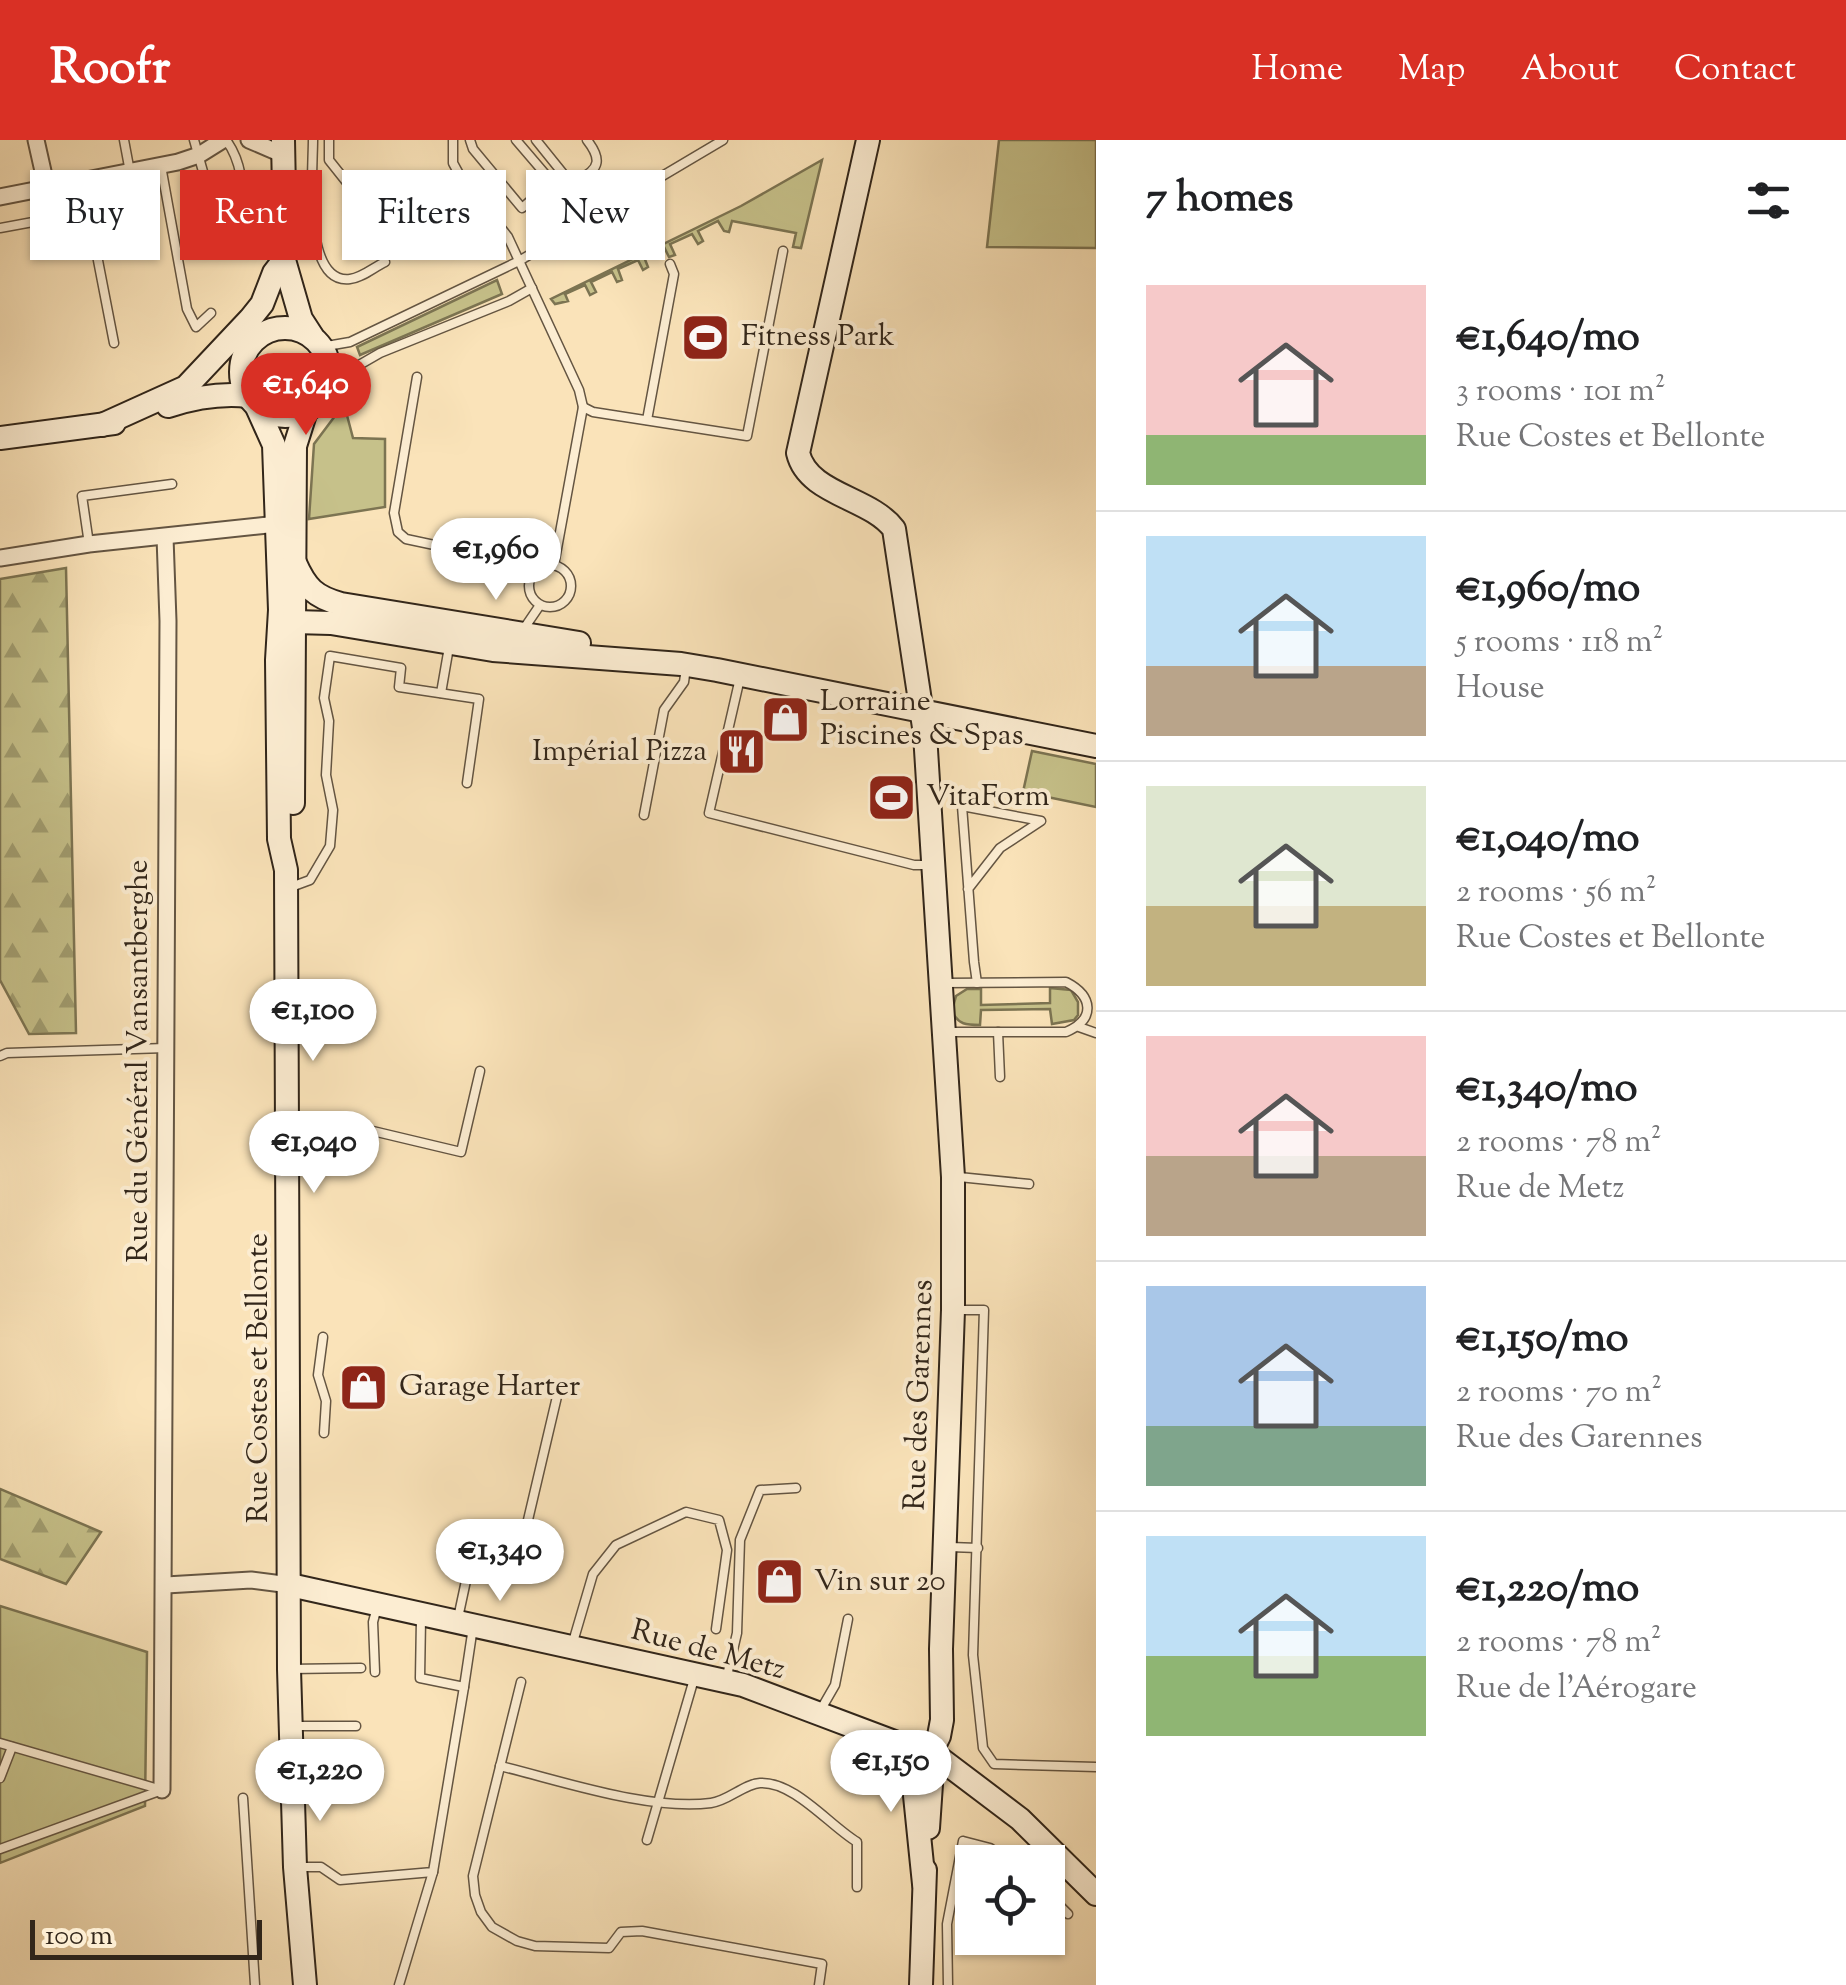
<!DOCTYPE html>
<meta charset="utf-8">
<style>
:root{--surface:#fff;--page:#f6f6f6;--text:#202124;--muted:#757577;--line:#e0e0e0;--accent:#d93025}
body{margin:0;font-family:"Sorts Mill Goudy",serif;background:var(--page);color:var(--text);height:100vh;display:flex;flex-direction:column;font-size:38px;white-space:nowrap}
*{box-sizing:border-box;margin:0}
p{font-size:32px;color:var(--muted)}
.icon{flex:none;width:55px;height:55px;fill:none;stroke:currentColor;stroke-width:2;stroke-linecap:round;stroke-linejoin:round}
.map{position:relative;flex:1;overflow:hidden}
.details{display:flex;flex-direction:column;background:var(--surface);width:750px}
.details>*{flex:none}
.hud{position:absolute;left:30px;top:30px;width:915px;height:90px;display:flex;gap:20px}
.fabs{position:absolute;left:955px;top:1705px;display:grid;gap:20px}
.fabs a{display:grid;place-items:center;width:110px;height:110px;border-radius:0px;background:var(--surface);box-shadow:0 2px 8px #0004;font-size:50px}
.scale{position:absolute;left:30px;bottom:25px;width:232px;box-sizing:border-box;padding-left:10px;border:5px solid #32261a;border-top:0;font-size:28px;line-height:35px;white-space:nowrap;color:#32261a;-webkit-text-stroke:8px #fcedd2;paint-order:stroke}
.price{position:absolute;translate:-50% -85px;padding:0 22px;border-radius:35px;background:#fff;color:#222;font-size:32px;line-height:65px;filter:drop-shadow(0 2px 5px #0008)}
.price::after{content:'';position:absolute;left:50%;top:60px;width:30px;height:22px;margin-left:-15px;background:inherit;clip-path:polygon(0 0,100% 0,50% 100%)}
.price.active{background:var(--accent);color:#fff}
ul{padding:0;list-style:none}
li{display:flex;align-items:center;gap:30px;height:250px;padding:0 50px}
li+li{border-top:2px solid var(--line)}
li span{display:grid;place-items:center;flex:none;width:280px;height:200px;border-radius:0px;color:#555}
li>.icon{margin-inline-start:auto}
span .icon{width:120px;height:120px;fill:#fffc;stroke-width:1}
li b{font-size:42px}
h2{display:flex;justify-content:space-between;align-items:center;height:120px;padding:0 50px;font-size:42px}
.chip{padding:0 35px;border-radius:0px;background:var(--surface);box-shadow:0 2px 8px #0004;font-size:35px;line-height:90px}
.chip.active{background:var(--accent);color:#fff}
header{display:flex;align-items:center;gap:60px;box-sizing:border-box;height:140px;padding:0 50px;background:var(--accent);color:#fff}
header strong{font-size:48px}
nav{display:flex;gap:55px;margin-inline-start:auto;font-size:35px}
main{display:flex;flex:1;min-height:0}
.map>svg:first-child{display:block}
.green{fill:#c6c18a;stroke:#7c7452;stroke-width:2.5}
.forest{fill:url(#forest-firs);stroke:#7c7452;stroke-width:2.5}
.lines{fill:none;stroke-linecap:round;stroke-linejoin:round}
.lane-casing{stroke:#645542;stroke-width:11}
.street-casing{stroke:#645542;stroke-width:19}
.secondary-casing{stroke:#32261a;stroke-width:26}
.lane{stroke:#fcedd2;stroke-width:8}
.street{stroke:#fcedd2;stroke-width:15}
.secondary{stroke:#fcedd2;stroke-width:22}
.labels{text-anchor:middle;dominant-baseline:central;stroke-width:8;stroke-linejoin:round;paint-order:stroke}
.poi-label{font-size:30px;fill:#32261a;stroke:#fcedd2;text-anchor:start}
.street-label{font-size:30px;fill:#32261a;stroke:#fcedd2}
</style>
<header>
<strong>Roofr</strong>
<nav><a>Home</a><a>Map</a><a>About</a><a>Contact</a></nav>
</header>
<main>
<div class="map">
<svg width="1096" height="1845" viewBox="0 0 1096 1845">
<defs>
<pattern id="forest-firs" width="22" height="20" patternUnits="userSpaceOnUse" patternTransform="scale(2.5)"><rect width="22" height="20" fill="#c6c18a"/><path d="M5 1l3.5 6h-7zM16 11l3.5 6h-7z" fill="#a19d70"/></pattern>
</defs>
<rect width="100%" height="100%" fill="#fae3b9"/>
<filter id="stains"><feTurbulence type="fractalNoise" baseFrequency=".002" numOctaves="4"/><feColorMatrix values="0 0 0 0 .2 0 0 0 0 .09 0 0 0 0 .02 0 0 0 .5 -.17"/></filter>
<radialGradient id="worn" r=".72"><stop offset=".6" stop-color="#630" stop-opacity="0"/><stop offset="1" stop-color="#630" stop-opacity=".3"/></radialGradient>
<g class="green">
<path d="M 999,0 L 1096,0 L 1096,108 L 987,107 Z"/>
<path d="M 822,20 L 801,108 L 793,107 L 796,93 L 732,81 L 729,92 L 724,91 L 718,81 L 698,91 L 703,101 L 698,104 L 692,94 L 670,104 L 675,115 L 669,117 L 664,107 L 644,117 L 648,127 L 643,130 L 638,120 L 618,129 L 622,140 L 617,142 L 612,132 L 591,142 L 596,152 L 590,155 L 585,145 L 565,154 L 568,161 L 555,164 L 551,159 L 741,66 Z"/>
<path d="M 497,140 L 502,154 L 360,215 L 357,207 Z"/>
<path d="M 344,264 L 353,298 L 385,299 L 385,367 L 309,379 L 314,304 Z"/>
<path d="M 1032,611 L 1096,624 L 1096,667 L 1023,652 Z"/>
<path d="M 1050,848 L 1071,850 L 1078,862 L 1078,875 L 1074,880 L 1052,884 L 1050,869 L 981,870 L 980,885 C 967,885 958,885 952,871 L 956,856 L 967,849 L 981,849 L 981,865 L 1050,863 Z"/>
<path d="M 0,1466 L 147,1512 L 145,1666 L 0,1723 Z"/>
</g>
<g class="forest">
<path d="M 66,428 L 76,893 L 29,894 L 0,840 L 0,439 Z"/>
<path d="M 0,1349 L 101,1392 L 66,1444 L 0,1419 Z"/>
</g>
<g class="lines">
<defs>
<g id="lane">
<path d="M 124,0 L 130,32"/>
<path d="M 194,0 L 204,35"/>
<path d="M 226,0 C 245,25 243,59 245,89"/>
<path d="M 313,0 C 313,29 302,145 350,139 C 362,138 374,127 385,122"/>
<path d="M 329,0 L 329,20 L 399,108"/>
<path d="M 453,0 L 453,23 L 459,34 L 508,97 L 579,250 L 583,267 L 554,425"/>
<path d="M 470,0 L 473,9 L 522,68 L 552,42 L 516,0"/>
<path d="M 536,0 L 565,36 L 579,39 C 601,29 601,18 587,0"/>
<path d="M 161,26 L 187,169 L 196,187 L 211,173"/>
<path d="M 83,41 L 89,74"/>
<path d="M 54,47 L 60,77 L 89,74 L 114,203"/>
<path d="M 0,88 L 60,77"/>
<path d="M 321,207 L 350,202 L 519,121 L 723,0"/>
<path d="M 417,237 L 394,373 L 398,392 L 406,399 L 510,421 L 536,431"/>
<path d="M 328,243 L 380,213 L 509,161 L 532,148"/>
<path d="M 583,267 L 593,272 L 747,296 L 783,111"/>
<path d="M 647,280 L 674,134 L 670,124"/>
<path d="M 89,404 L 82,356 L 172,344"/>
<circle cx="550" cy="446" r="21"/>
<path d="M 523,490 L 540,465"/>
<path d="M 740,538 L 709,673 L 914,725 L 929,725"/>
<path d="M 441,553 L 449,507"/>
<path d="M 644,675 L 664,570 L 684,542 L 686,528"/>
<path d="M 291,747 L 310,740 L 330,706 L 333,670 L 326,635 L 329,581 L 324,558 L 330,516 L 401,528 L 399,547 L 479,559 L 467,643"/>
<path d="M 968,749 L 1000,708 L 1041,681 L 962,666 L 974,822 L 977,843"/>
<path d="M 944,843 L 1066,842 C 1093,856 1096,879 1066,892 L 949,892"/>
<path d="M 1079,887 L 1096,893"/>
<path d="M 998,892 L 1000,937"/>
<path d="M 0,916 L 7,913 L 166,908"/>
<path d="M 292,979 L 335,982 L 461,1012 L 480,931"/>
<path d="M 959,1037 L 1029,1044"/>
<path d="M 958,1170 L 984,1170 L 973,1515 L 983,1608 L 994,1624 L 1096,1627"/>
<path d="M 323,1197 L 318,1235 L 326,1261 L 324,1293"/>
<path d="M 950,1407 L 978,1408"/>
<path d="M 484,1423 L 497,1430 L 506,1428 L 520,1414 L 559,1248"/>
<path d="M 458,1478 L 467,1436 L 498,1407 L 501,1395"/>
<path d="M 421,1479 L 420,1538 L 464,1547 L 473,1487"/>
<path d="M 573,1502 L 593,1434 L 616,1405 L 686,1372 L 719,1380 L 727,1410 L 716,1489"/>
<path d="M 290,1529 L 361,1528"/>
<path d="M 375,1532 L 373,1482 L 377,1467"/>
<path d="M 726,1540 L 737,1493 L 740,1400 L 760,1350 L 796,1348"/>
<path d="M 521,1542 L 473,1736 L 475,1755 L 481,1772 L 492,1787 L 517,1801 L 535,1806 L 609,1808 L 621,1792 L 642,1791 L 822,1824 L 819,1845"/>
<path d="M 820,1571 L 835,1545 L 848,1479"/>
<path d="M 296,1586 L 356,1586"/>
<path d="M 0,1603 L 162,1650"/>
<path d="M 500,1626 C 562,1641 649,1671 711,1663 C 728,1661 744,1644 760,1643 C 794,1641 830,1686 857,1702 L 857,1747"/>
<path d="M 0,1638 L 12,1607"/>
<path d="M 243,1658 L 255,1845"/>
<path d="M 647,1700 L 694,1539"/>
<path d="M 0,1709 L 162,1650"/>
<path d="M 300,1727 L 321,1727 L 340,1740 L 433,1732 L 464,1547"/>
<path d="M 1048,1754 L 1068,1774"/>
<path d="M 399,1845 L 433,1732"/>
<path d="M 948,1845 L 947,1784 L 963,1701 L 990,1708 L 1010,1722"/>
</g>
<g id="street">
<path d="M 36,0 L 47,49"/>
<path d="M 249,0 L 284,15"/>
<path d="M 0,57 L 178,22 L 199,15 L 223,0"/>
<path d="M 0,418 L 89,404 L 277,384"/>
<path d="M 166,1445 L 251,1440 L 290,1445"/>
<path d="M 162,1650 L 168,481 L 165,397"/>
</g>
<g id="secondary">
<path d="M 868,0 L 798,313 C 808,355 870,357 894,389 L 925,594 L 953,1037 L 953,1170 L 941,1509 L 942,1580 L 939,1596 L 914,1646 L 924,1744"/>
<path d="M 284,120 L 301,179 L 312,196"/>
<path d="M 282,134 L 285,102 L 283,0"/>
<circle cx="285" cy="232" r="44"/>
<path d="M 256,265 L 274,305 L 280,470 L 277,520 L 279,699 L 286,730 L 289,1529 L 295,1727 L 305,1845"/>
<path d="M 168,266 C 193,258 222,253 248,256"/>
<path d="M 102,285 L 186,247 L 250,179 L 262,164 L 274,133 L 284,120"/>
<path d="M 0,298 L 114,283"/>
<path d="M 295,423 C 306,448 315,457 341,464 L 579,503"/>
<path d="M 280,470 L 294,482 L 331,483 L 493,510 L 681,524 L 717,530 L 1096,606"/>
<path d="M 293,663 L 295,306 L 306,271"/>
<path d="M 290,1445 L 743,1545 L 942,1620 L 1020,1679 L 1096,1754"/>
<path d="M 927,1617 L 931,1644 L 928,1688"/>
<path d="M 921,1845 L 925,1730"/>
</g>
</defs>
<use href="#lane" class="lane-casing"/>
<use href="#street" class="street-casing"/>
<use href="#secondary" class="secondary-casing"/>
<use href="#lane" class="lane"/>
<use href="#street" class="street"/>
<use href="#secondary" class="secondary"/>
</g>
<defs>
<symbol id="stadium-square" viewBox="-11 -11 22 22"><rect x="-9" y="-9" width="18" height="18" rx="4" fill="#8f2418" stroke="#fcedd2"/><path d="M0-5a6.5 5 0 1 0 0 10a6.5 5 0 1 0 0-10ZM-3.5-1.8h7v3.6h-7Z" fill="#fff"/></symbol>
<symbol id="shop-square" viewBox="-11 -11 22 22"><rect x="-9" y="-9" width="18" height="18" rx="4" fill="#8f2418" stroke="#fcedd2"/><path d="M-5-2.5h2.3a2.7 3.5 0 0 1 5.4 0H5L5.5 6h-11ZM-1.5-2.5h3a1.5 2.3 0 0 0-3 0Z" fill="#fff"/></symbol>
<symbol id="restaurant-square" viewBox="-11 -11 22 22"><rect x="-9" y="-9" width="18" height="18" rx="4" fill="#8f2418" stroke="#fcedd2"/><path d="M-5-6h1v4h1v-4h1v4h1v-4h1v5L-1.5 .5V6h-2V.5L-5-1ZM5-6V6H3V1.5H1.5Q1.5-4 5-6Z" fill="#fff"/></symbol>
</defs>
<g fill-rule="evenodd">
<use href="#stadium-square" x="678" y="170" width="55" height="55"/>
<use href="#shop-square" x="758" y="552" width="55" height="55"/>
<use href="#restaurant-square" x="714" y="584" width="55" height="55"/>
<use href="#stadium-square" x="864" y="630" width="55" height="55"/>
<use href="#shop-square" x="336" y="1220" width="55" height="55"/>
<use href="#shop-square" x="752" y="1414" width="55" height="55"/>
</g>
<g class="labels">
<g class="poi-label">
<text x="741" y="197">Fitness Park</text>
<text x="820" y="562">Lorraine<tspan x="820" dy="34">Piscines &amp; Spas</tspan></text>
<text x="707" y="612" text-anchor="end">Impérial Pizza</text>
<text x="926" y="657">VitaForm</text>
<text x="399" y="1247">Garage Harter</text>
<text x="814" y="1442">Vin sur 20</text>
</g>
<g class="street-label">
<text transform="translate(139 921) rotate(-90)">Rue du Général Vansantberghe</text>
<text transform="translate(259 1238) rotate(-90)">Rue Costes et Bellonte</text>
<text transform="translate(920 1255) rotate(-88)">Rue des Garennes</text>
<text transform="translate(708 1511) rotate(15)">Rue de Metz</text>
</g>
</g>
<rect width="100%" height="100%" filter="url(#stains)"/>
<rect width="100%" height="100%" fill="url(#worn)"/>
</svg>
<div class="fabs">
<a><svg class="icon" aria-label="locate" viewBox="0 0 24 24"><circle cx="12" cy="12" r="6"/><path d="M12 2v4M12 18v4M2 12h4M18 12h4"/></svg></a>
</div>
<div class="scale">100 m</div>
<b class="price active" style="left:306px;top:298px">€1,640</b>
<b class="price" style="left:496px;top:463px">€1,960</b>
<b class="price" style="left:313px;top:924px">€1,100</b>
<b class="price" style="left:314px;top:1056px">€1,040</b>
<b class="price" style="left:500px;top:1464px">€1,340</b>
<b class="price" style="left:891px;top:1675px">€1,150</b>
<b class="price" style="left:320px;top:1684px">€1,220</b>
<div class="hud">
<a class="chip">Buy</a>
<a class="chip active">Rent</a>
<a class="chip">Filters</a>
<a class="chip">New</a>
</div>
</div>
<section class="details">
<h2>7 homes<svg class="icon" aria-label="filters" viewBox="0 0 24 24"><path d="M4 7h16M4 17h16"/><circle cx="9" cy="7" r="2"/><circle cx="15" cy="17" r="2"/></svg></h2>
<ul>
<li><span style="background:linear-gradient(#f6c9c9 75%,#8fb573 0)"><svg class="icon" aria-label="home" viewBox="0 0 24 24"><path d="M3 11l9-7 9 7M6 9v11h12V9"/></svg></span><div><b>€1,640/mo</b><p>3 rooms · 101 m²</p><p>Rue Costes et Bellonte</p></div></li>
<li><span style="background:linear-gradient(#bfe0f5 65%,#b9a48a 0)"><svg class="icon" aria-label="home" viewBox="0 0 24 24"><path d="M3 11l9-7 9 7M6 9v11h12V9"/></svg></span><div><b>€1,960/mo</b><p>5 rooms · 118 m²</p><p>House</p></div></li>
<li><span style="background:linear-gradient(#dfe7d0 60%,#c2b280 0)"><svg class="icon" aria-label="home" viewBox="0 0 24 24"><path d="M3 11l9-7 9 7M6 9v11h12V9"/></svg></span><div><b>€1,040/mo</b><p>2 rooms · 56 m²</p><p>Rue Costes et Bellonte</p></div></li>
<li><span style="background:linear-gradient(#f6c9c9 60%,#b9a48a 0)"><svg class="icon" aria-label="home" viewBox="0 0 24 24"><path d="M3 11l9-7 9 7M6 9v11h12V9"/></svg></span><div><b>€1,340/mo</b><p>2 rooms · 78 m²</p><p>Rue de Metz</p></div></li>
<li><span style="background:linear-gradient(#a9c7e8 70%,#7fa58c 0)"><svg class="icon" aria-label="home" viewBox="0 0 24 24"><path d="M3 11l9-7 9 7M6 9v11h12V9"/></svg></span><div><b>€1,150/mo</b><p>2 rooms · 70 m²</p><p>Rue des Garennes</p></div></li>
<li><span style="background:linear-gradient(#bfe0f5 60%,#8fb573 0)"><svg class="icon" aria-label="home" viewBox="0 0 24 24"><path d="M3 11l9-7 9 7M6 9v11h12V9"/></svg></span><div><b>€1,220/mo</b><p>2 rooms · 78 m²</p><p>Rue de l'Aérogare</p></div></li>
</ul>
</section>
</main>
